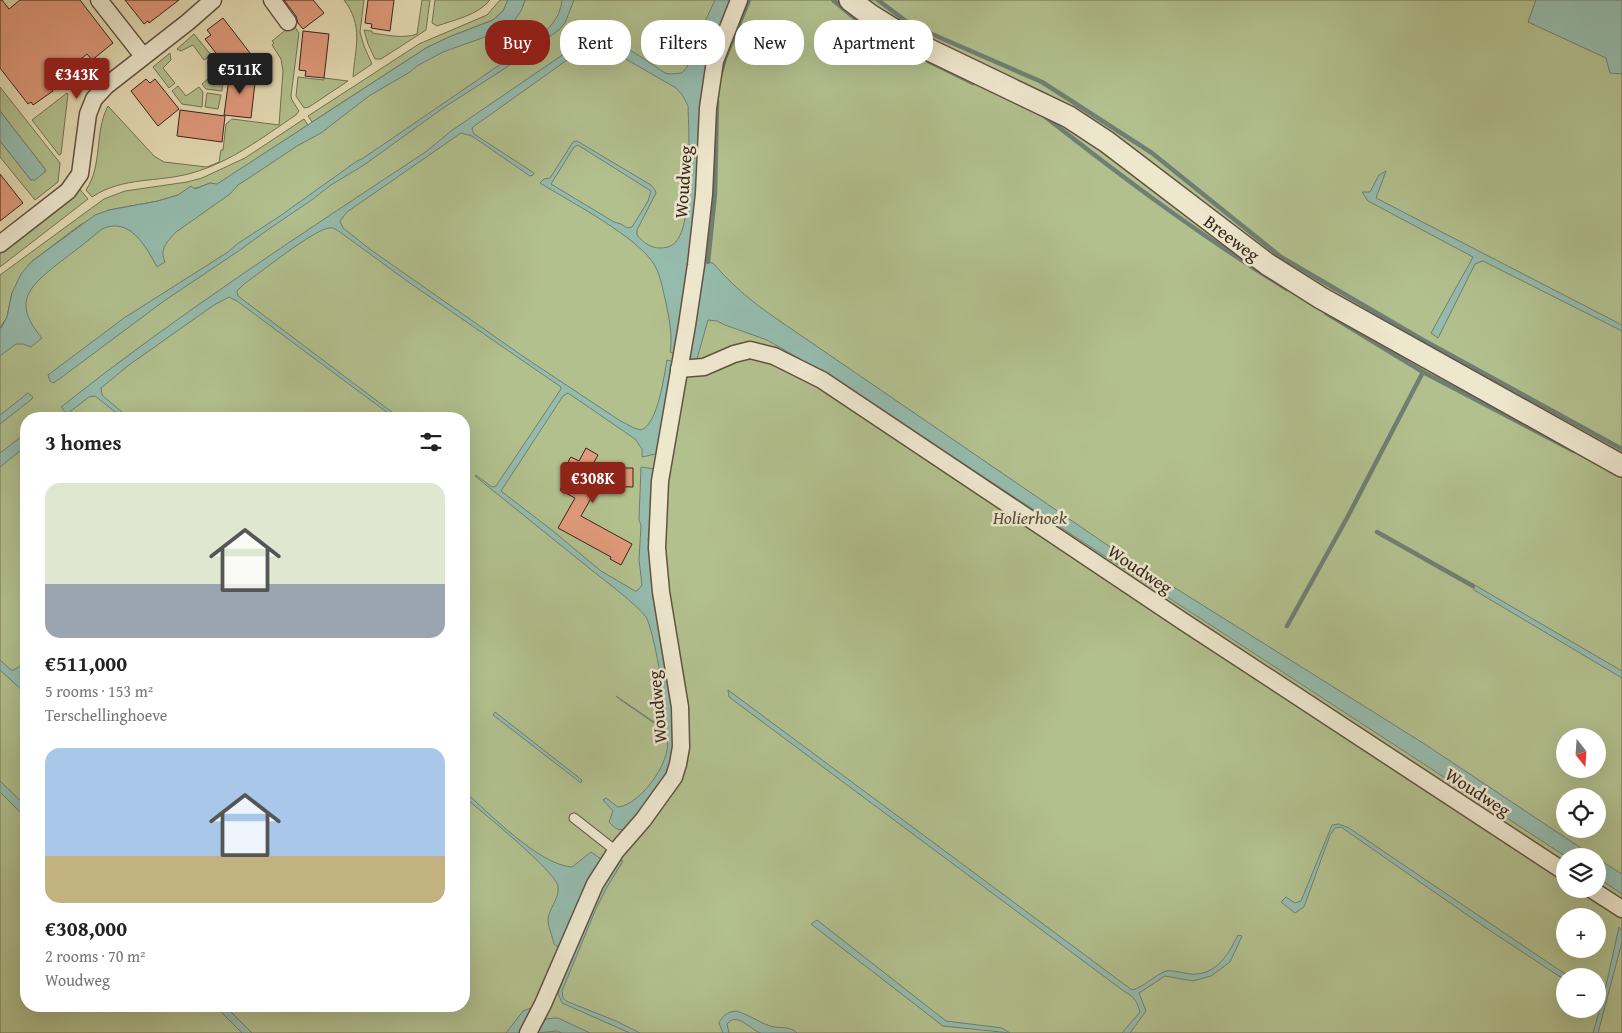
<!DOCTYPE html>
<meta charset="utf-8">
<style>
:root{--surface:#fff;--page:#f2f2f2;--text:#222;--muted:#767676;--accent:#8f2418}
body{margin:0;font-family:"Gentium Book Plus",serif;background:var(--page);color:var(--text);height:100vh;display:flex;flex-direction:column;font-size:19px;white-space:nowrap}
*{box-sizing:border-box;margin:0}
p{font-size:16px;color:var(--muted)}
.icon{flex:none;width:28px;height:28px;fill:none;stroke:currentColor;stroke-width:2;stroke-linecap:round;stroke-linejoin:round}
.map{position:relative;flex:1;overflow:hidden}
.sheet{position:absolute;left:20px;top:412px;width:450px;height:600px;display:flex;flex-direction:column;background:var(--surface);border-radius:20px;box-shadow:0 5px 20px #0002}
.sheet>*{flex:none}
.hud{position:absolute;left:485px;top:20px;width:475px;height:45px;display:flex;gap:10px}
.needle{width:32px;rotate:163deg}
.buttons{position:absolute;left:1556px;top:728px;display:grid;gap:10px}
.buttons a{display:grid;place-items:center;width:50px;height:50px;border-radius:50%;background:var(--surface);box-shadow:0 5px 20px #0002;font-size:25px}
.price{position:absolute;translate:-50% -42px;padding:0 11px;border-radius:5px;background:var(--accent);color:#fff;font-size:16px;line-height:32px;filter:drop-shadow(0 1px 2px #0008)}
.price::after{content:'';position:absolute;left:50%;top:30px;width:15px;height:11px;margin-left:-8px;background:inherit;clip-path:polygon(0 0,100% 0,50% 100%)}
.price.selected{background:#222;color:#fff}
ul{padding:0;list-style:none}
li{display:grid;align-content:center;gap:10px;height:265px;padding:0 25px}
li span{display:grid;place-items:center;height:155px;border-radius:15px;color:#555}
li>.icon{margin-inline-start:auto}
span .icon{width:90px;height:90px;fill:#fffc;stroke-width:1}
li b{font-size:21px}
h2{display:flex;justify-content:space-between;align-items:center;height:60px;padding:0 25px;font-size:21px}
.pill{padding:0 18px;border-radius:20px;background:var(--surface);box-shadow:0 5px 20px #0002;font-size:18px;line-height:45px}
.pill.selected{background:var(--accent);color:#fff}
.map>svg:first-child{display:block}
.green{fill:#b2c08e;stroke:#757255;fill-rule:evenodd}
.water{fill:#95bbad;stroke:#707f73;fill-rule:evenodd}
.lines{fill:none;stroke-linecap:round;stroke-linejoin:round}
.stream{stroke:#707f73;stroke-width:4.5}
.building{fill:#e09a7c;stroke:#38251c}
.service-casing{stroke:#635242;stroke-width:11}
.minor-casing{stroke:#635242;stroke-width:19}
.tertiary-casing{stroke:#635242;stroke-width:24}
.service{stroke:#ede7ce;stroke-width:9}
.minor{stroke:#ede7ce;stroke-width:16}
.tertiary{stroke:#ede7ce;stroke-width:21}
.labels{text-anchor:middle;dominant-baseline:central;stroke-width:5;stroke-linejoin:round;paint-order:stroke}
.street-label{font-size:18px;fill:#38251c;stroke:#ede7ce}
.park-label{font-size:18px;font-style:italic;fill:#564c38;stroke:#ede7ce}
</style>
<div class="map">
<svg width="1622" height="1033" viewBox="0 0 1622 1033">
<rect width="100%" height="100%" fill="#e4dab3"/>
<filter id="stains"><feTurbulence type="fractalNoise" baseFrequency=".004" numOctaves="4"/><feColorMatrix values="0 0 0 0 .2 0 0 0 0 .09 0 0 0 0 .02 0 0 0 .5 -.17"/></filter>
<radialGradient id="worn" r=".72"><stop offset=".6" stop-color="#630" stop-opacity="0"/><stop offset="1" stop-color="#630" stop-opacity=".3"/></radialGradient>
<g class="green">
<path d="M 344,0 L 364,0 L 360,32 L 364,46 L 372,64 L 353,77 C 355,48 364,26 344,0 Z"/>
<path d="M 422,0 L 430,0 L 426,30 L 381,59 L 375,59 L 368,44 L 364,30 L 372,31 L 372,33 C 387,35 403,39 417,34 Z"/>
<path d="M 435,0 L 490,0 C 478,15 454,20 437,26 L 432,23 Z"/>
<path d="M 500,0 L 508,0 L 503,11 L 493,20 L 449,37 L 426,48 L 312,122 L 308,116 L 419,44 L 487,15 Z"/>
<path d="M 525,0 L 1622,0 L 1622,1033 L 0,1033 L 0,344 L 26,275 L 103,221 L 214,191 L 432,52 L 523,6 ZM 26,419 L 464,419 L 464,1006 L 26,1006 ZM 1565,736 L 1598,736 L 1598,769 L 1565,769 ZM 1565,796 L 1598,796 L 1598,829 L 1565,829 ZM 1565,856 L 1598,856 L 1598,889 L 1565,889 ZM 1565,916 L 1598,916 L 1598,949 L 1565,949 ZM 1565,976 L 1598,976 L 1598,1009 L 1565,1009 Z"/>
<path d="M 293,24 L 299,33 L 291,96 L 292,100 L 299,111 L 296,115 C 263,137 231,162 192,173 C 157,183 124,176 92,197 L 86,190 C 103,165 94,132 108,106 L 154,156 L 164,162 L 207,167 L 219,162 L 221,150 L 223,150 L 226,124 L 232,119 L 279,125 L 283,71 L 281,59 L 272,45 L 274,43 L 272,41 Z"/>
<path d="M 194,34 L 211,55 L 204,60 L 193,45 L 181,51 L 177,49 Z"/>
<path d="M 170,53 L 171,60 L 163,68 L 175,83 L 169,88 L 153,67 Z"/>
<path d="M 213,58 L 223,72 L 222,91 L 206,89 L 202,84 L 215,73 L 207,63 Z"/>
<path d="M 298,77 L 324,80 L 324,78 L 348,81 L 309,107 L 304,108 L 296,96 Z"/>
<path d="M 178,86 L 186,96 L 199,87 L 203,92 L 202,107 L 182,104 L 172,91 Z"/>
<path d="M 0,87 L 60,163 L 58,182 L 35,200 L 0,157 L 0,141 L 31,180 L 45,172 L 45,169 L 0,111 Z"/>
<path d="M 67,93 L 68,94 L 61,154 L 59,155 L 32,120 Z"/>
<path d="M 207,93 L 221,95 L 218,109 L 205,107 Z"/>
<path d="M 304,119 L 308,125 L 217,185 L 210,183 L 197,188 L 189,189 L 178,195 L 158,201 L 109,210 L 80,225 L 31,262 L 12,293 L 7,317 L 0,328 L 0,275 L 104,199 L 125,191 L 187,182 L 202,178 L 245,158 Z"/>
<path d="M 78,187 L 88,199 L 0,267 L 0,250 Z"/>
</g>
<g class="water">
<path d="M 508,0 L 525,0 L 521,11 L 512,24 L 485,37 L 443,52 L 417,66 L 410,72 L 369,96 L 321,133 L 297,146 L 252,176 L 238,185 L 230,194 L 176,232 C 167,242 159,249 165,262 L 157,267 C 146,247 130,216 102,229 C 88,241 73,252 59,263 C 28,287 12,303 42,338 L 31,347 L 23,344 L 16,344 L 0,356 L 0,330 L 7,317 L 12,293 L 21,274 L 31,262 L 95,215 L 109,210 L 158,201 L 178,195 L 191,186 L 195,189 L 210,183 L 217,184 L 426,48 L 449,37 L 493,20 L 503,11 Z"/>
<path d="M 562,0 L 574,0 L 565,23 L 559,30 L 504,69 L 443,108 L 364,165 L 331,185 L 313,199 L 266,231 L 240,250 L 164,301 L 58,380 L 53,383 L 50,381 L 48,375 L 124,318 L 228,252 L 237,244 L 280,216 L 357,161 L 362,159 L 536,40 C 549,28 560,19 562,0 Z"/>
<path d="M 715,0 L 733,0 L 700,177 L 676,351 L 673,353 L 670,352 C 673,338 669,317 666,303 C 663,291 661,277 655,266 C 640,238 569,201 540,183 L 544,179 L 550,178 L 573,142 L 577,141 L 651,185 L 655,190 L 656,193 L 637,230 L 637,235 C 643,242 650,248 660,248 C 669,248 675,245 679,237 C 692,217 689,133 688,106 L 683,96 L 676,88 L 600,44 L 595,42 L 588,45 L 473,127 L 472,129 L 474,134 L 534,173 L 533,175 L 530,176 L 472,136 L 461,133 L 347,212 L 340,221 L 343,228 L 371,250 L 524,357 L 619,420 L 634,428 L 641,430 C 658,424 664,376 667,360 L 671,361 L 673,366 L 656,454 L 642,457 L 642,449 L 635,439 L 568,393 L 563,396 L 501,491 L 553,531 L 601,571 L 635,591 L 637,591 L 642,585 L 639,560 L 641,525 L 639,520 L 641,467 L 655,469 L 651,527 L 649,528 L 648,541 L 650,542 L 674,709 L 672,758 L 661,785 L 626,829 C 617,831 615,828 609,822 L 613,811 L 603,800 L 606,798 L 618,807 C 640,806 678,755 665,733 C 660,725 626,705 616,696 L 654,722 L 661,722 L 665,718 C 667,705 653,628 646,617 C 636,604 608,583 594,572 C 554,540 515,508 475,476 L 476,475 L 492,487 L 496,486 L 561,389 L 561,387 L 407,281 L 340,232 C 336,230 334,227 329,228 C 313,230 260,273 244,284 L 237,291 L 238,296 L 401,419 L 396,419 L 237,301 L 229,297 L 214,305 L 129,365 L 101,388 L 102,395 L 130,419 L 124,419 L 95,396 L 89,397 L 67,414 L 61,407 C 178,314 303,233 427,151 L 451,131 L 577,45 L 593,31 C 604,32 652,64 665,73 L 670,74 L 682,73 L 687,67 L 693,47 ZM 578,145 L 651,191 L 648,201 L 632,227 L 627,228 L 621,224 L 614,222 L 551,184 L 574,147 Z"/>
<path d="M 1536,0 L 1622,0 L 1622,74 L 1610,73 L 1606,58 L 1528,22 Z"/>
<path d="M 0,111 L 45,169 L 45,172 L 35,180 L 31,180 L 0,141 Z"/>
<path d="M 1386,171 L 1376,198 L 1622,325 L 1622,331 L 1483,261 L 1475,264 L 1438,338 L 1431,333 L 1473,257 L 1368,201 L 1362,192 L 1370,192 L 1379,175 Z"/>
<path d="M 705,262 L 713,263 C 731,284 751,301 774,317 L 1116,551 L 1423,743 L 1593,856 L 1565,856 L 819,370 L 767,340 L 725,325 L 717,321 L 708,320 L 697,359 L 692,362 L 690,358 L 691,347 Z"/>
<path d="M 28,393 L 33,397 L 32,399 L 0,424 L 0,415 Z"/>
<path d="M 26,433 L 26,446 L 0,467 L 0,453 Z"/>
<path d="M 1473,584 L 1622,671 L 1622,678 L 1474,590 Z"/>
<path d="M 0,660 L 11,670 L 14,670 L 26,662 L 26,671 L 21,678 L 26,685 L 26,694 L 0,670 Z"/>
<path d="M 728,690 L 1132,990 C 1144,987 1155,975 1166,971 C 1173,970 1183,973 1190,974 C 1216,976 1228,955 1238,935 L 1242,936 L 1230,962 L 1211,976 L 1193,981 L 1165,976 L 1139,993 L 1146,1011 L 1130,1033 L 1122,1033 L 1140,1012 C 1137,1002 1135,997 1125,992 L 729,697 Z"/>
<path d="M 495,712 L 582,780 L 581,783 L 493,715 Z"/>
<path d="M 0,781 L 26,806 L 26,818 L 0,792 Z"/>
<path d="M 464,791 C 489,813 539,865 572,867 L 591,852 L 601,859 L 600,863 L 563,945 L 558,947 L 554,944 C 553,938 549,929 548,922 C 547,910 560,899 558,886 C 555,871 480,810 464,797 Z"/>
<path d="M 1339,824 L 1349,828 L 1568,976 L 1565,976 L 1565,980 L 1486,928 L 1341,827 L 1335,828 L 1330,835 L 1304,907 L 1295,913 L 1281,902 L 1286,897 L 1295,903 L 1301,901 L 1332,825 Z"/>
<path d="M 1598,859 L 1622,874 L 1622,894 L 1598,878 Z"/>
<path d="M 620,860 L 623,861 L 607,887 L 595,911 L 562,991 L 563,998 L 566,1001 L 616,1021 L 640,1033 L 630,1033 L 562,1003 L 558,993 L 595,900 L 609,874 Z"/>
<path d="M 817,920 L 946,1021 L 1002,1028 L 1010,1033 L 943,1026 L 811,924 Z"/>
<path d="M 1619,927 L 1622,931 L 1622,942 L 1598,1033 L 1593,1033 L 1599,1012 L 1598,996 L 1605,990 Z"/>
<path d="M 215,1006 L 225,1006 L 252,1033 L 242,1033 Z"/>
<path d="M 531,1008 L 532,1010 L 520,1033 L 506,1033 L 523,1011 Z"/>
<path d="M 736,1011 C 748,1014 758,1022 770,1026 C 779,1029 789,1025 797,1033 C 787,1033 769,1033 761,1033 C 750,1030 737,1011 727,1024 L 729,1033 L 723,1033 L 719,1023 C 722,1016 727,1012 736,1011 Z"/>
<path d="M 554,1018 L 558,1018 L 590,1033 L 562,1033 L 557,1031 L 537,1033 L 546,1019 Z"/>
</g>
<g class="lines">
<g class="stream">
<path d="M 833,0 L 857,20"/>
<path d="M 878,0 L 911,25 L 1042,82 L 1152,153 L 1281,257 L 1423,340 L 1622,449"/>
<path d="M 878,34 L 897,44"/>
<path d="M 928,61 L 973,83"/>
<path d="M 720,76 L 725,58 L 749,0"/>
<path d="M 1043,115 C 1122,177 1202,237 1287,289"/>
<path d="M 708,262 L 715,194 L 717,101"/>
<path d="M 1326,313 L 1423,372 L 1574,451"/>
<path d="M 1377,532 L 1473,586"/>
<path d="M 1287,626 L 1347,518 L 1423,372"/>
</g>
</g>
<g class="building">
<path d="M 0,0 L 2,0 L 9,9 L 20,0 L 80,0 L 113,43 L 92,60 L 87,54 L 48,85 L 53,91 L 33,105 L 31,102 L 28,104 L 0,68 Z"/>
<path d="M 125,0 L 179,0 L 149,23 L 148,21 L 144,24 Z"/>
<path d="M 284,0 L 313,0 L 324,13 L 303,29 L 298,23 L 296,16 Z"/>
<path d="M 368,0 L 394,0 L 390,31 L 371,28 L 372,24 L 365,23 Z"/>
<path d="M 223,18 L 250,53 L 229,70 L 205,39 L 211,35 L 207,30 Z"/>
<path d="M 303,31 L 329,34 L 324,78 L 305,76 L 306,71 L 299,70 Z"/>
<path d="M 230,71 L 256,74 L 251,118 L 224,115 Z"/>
<path d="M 146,79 L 150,83 L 155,79 L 179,109 L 158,126 L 131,91 Z"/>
<path d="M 180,110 L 225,116 L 222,142 L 177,136 Z"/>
<path d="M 0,174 L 23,203 L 0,221 Z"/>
<path d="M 586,448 L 598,455 L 591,468 L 633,468 L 633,487 L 598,486 L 581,516 L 632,544 L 621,565 L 610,559 L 611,557 L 558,528 L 575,498 L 560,490 L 570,472 L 565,469 L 570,458 L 571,457 L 579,461 Z"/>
</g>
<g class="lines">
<defs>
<path id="service" d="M 574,818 L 616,851"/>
<g id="minor">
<path d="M 99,0 L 143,56"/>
<path d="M 272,0 L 288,22"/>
<path d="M 0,244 L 68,191 L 80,174 L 88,114 L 94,99 L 106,86 L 188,22 L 213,0"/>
<path d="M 679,369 L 704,367 L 734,354 L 750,350 L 774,356 L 822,380 L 1184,622 L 1565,872"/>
<path d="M 1591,889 L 1622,909"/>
<path d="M 528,1033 L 543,1004 L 595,884 L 616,851 L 643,820 L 674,777 L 678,764 L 681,747 L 680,707 L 661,592 L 657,548 L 660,481 L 687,325 L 696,265 L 704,194 L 708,108 L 715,61 L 739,0"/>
</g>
<path id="tertiary" d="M 850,0 L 870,15 L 915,43 L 1069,117 L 1107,142 L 1267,264 L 1321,298 L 1622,466"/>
</defs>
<use href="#service" class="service-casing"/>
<use href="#minor" class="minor-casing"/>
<use href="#tertiary" class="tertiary-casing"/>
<use href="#service" class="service"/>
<use href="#minor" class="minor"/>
<use href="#tertiary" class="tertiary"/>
</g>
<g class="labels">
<g class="street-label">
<text transform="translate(683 182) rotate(-86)">Woudweg</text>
<text transform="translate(1232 238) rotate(37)">Breeweg</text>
<text transform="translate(1140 569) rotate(34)">Woudweg</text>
<text transform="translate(657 707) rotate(-95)">Woudweg</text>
<text transform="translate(1478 792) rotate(33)">Woudweg</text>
</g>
<g class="park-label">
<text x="1030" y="517">Holierhoek</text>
</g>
</g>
<rect width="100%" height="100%" filter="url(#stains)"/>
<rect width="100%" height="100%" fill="url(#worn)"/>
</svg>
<div class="buttons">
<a><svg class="needle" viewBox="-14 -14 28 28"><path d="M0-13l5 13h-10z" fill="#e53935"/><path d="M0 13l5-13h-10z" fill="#767676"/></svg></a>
<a><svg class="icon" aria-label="locate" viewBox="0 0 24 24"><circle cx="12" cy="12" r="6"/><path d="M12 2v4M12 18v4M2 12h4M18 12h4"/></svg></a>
<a><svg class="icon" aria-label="layers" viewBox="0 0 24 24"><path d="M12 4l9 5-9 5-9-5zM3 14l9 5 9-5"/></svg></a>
<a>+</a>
<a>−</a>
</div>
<b class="price selected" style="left:240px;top:95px">€511K</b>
<b class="price" style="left:77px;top:100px">€343K</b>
<b class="price" style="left:593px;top:504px">€308K</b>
<div class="hud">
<a class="pill selected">Buy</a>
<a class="pill">Rent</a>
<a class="pill">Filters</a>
<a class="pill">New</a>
<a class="pill">Apartment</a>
</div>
<section class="sheet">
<h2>3 homes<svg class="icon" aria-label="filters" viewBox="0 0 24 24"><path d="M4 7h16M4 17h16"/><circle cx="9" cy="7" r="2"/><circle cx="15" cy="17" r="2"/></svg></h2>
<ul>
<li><span style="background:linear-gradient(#dfe7d0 65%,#9aa5b1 0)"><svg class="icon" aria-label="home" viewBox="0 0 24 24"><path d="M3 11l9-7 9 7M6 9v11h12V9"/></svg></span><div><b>€511,000</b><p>5 rooms · 153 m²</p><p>Terschellinghoeve</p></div></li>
<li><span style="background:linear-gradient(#a9c7e8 70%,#c2b280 0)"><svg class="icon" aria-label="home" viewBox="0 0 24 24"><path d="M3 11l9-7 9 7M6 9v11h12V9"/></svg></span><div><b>€308,000</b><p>2 rooms · 70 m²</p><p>Woudweg</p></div></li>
</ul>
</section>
</div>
